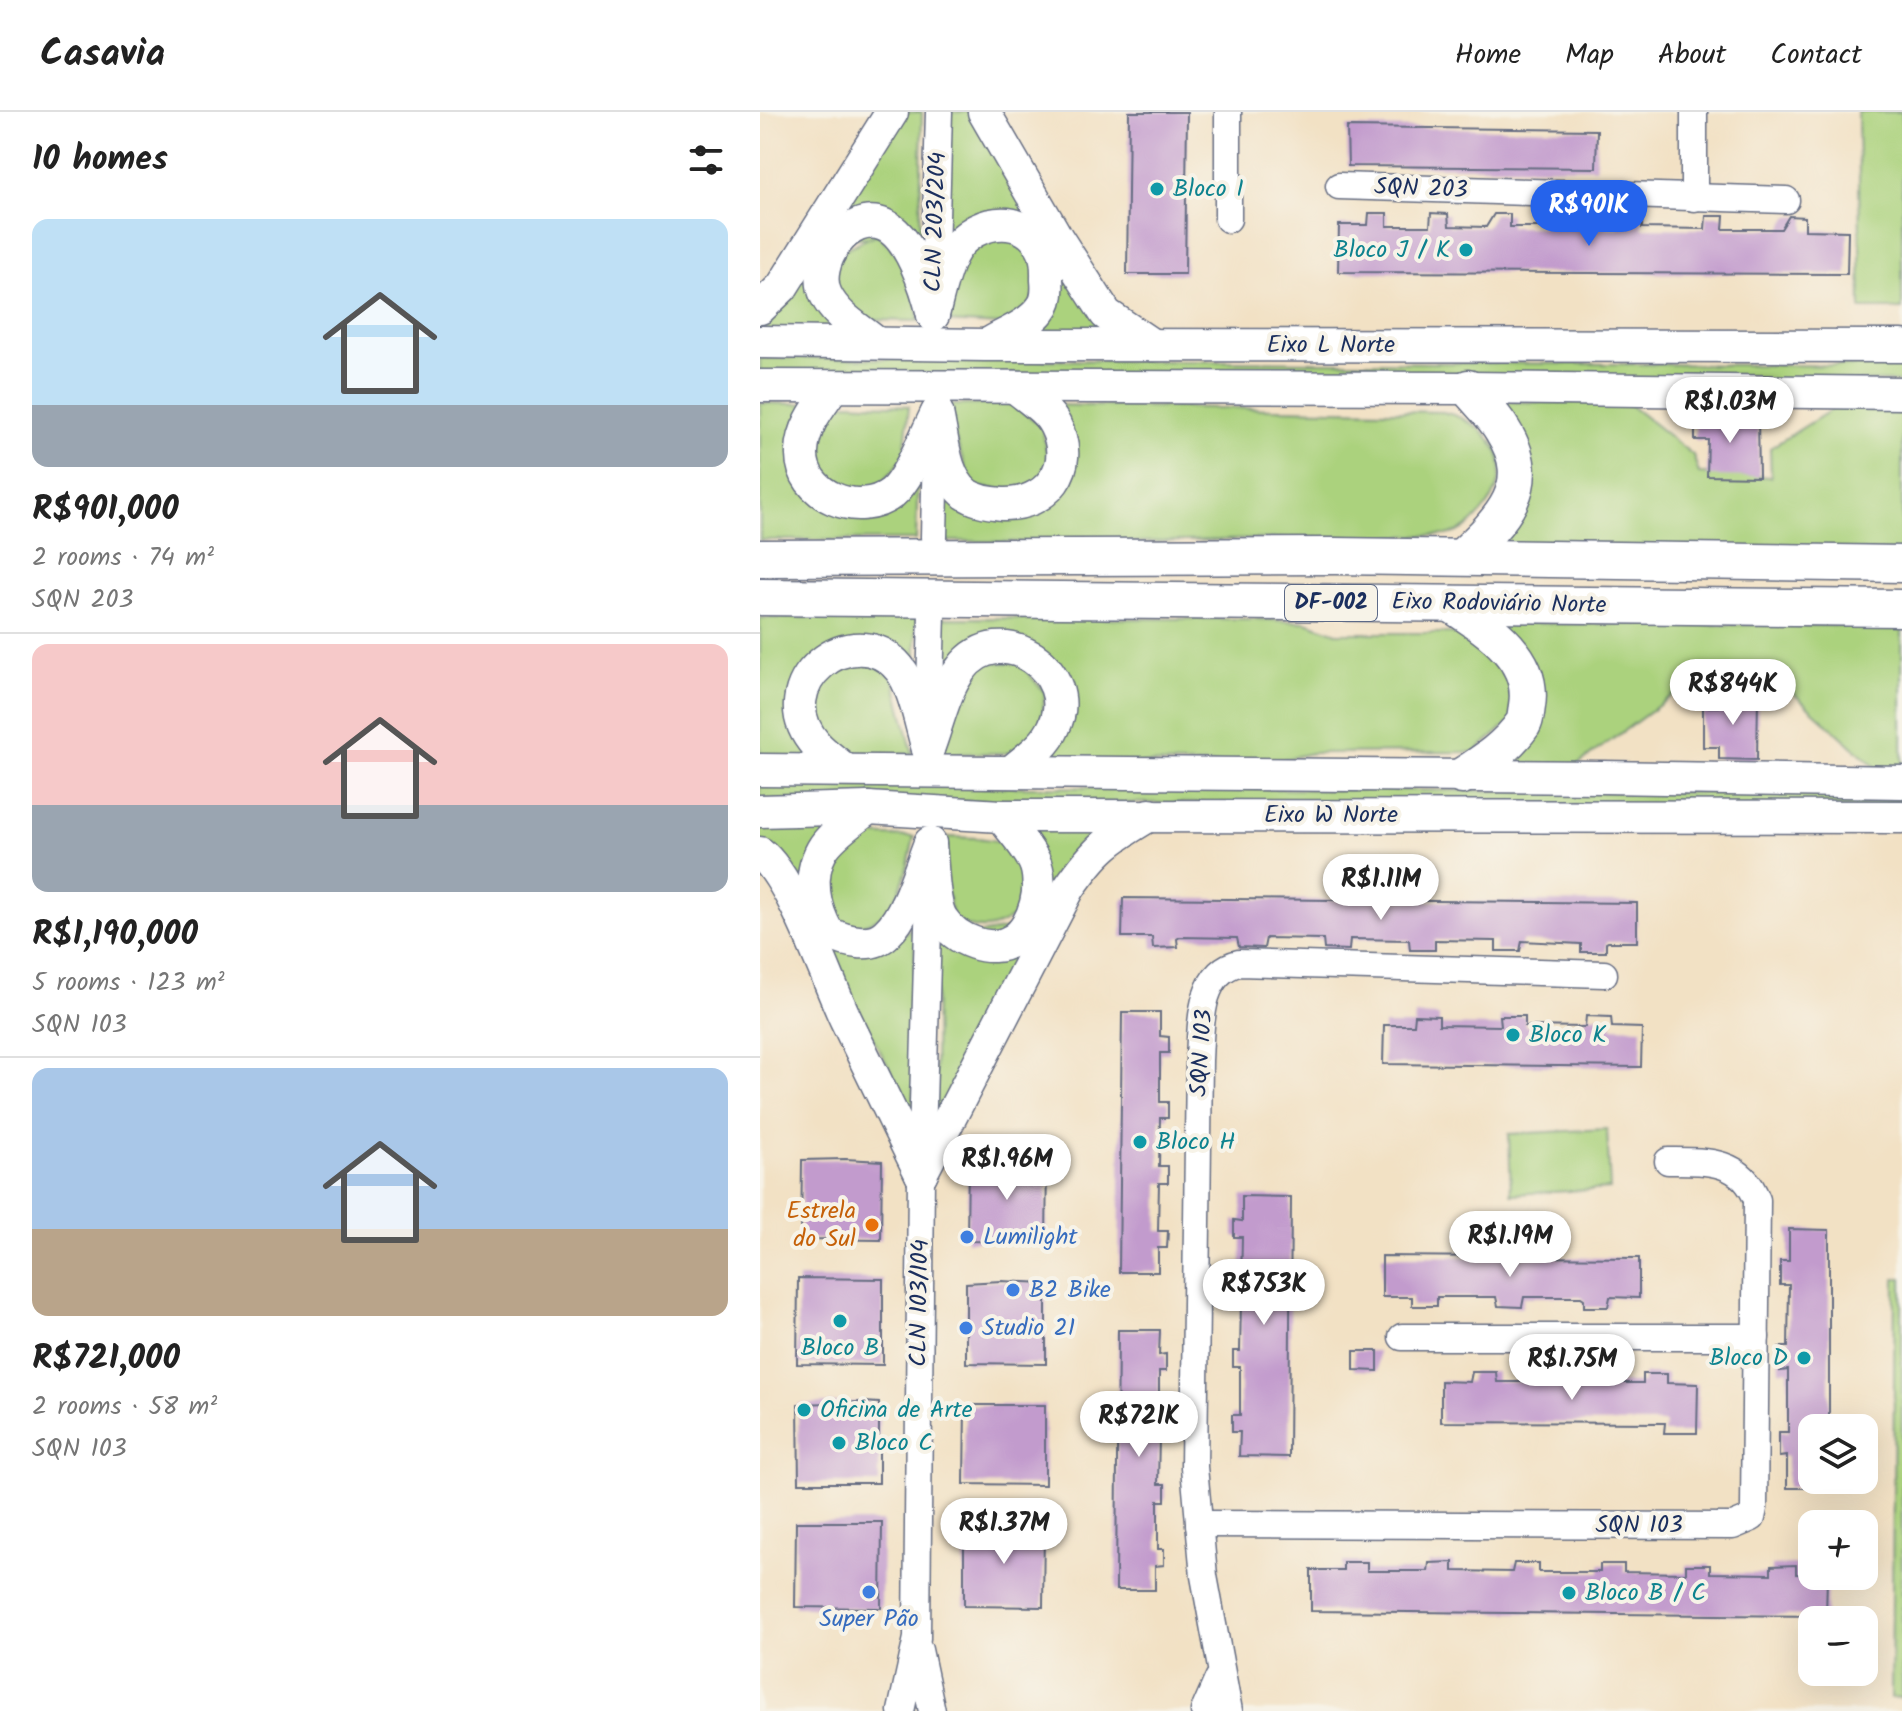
<!DOCTYPE html>
<meta charset="utf-8">
<style>
:root{--surface:#fff;--page:#f6f6f6;--text:#222;--muted:#767676;--line:#e0e0e0;--accent:#2563eb}
body{margin:0;font-family:Kalam,sans-serif;background:var(--page);color:var(--text);height:100vh;display:flex;flex-direction:column;font-size:30px;white-space:nowrap}
*{box-sizing:border-box;margin:0}
p{font-size:26px;color:var(--muted)}
.icon{flex:none;width:44px;height:44px;fill:none;stroke:currentColor;stroke-width:2;stroke-linecap:round;stroke-linejoin:round}
.map{position:relative;flex:1;overflow:hidden}
.panel{display:flex;flex-direction:column;background:var(--surface);width:760px}
.panel>*{flex:none}
.buttons{position:absolute;left:1038px;top:1302px;display:grid;gap:16px}
.buttons a{display:grid;place-items:center;width:80px;height:80px;border-radius:16px;background:var(--surface);box-shadow:0 8px 32px #0002;font-size:40px}
.price{position:absolute;translate:-50% -68px;padding:0 18px;border-radius:28px;background:#fff;color:#222;font-size:26px;line-height:52px;filter:drop-shadow(0 2px 4px #0008)}
.price::after{content:'';position:absolute;left:50%;top:48px;width:24px;height:18px;margin-left:-12px;background:inherit;clip-path:polygon(0 0,100% 0,50% 100%)}
.price.current{background:var(--accent);color:#fff}
ul{padding:0;list-style:none}
li{display:grid;align-content:center;gap:16px;height:424px;padding:0 32px}
li+li{border-top:2px solid var(--line)}
li span{display:grid;place-items:center;height:248px;border-radius:16px;color:#555}
li>.icon{margin-inline-start:auto}
span .icon{width:144px;height:144px;fill:#fffc;stroke-width:1}
li b{font-size:34px}
h2{display:flex;justify-content:space-between;align-items:center;height:96px;padding:0 32px;font-size:34px}
header{display:flex;align-items:center;gap:48px;box-sizing:border-box;height:112px;padding:0 40px;background:var(--surface);border-bottom:2px solid var(--line)}
header strong{font-size:38px}
nav{display:flex;gap:44px;margin-inline-start:auto;font-size:28px}
main{display:flex;flex:1;min-height:0}
.map>svg:first-child{display:block}
.green{fill:#abd27d;stroke:#63806e;stroke-width:2}
.building{fill:#c29bcd}
.lines{fill:none;stroke-linecap:round;stroke-linejoin:round}
.minor-casing{stroke:#666d82;stroke-width:29}
.major-casing{stroke:#666d82;stroke-width:35}
.highway-casing{stroke:#666d82;stroke-width:39}
.minor{stroke:#fff;stroke-width:26}
.major{stroke:#fff;stroke-width:32}
.highway{stroke:#fff;stroke-width:36}
.culture-dot{fill:#0f9aa8;stroke:#f7f3e8;stroke-width:3}
.food-dot{fill:#e8710a;stroke:#f7f3e8;stroke-width:3}
.shop-dot{fill:#3f7fe0;stroke:#f7f3e8;stroke-width:3}
.labels{text-anchor:middle;dominant-baseline:central;stroke-width:8;stroke-linejoin:round;paint-order:stroke}
.shield{fill:#f7f3e8;stroke:#5d6a87;stroke-width:2}
.shield-label{font-size:22px;font-weight:bold;fill:#1b2f5e}
.culture-label{font-size:24px;fill:#0d838f;stroke:#f7f3e8;text-anchor:start}
.street-label{font-size:24px;fill:#1b2f5e;stroke:#f7f3e8}
.food-label{font-size:24px;fill:#c56008;stroke:#f7f3e8;text-anchor:end}
.shop-label{font-size:24px;fill:#366cbe;stroke:#f7f3e8;text-anchor:start}
</style>
<header>
<strong>Casavia</strong>
<nav><a>Home</a><a>Map</a><a>About</a><a>Contact</a></nav>
</header>
<main>
<section class="panel">
<h2>10 homes<svg class="icon" aria-label="filters" viewBox="0 0 24 24"><path d="M4 7h16M4 17h16"/><circle cx="9" cy="7" r="2"/><circle cx="15" cy="17" r="2"/></svg></h2>
<ul>
<li><span style="background:linear-gradient(#bfe0f5 75%,#9aa5b1 0)"><svg class="icon" aria-label="home" viewBox="0 0 24 24"><path d="M3 11l9-7 9 7M6 9v11h12V9"/></svg></span><div><b>R$901,000</b><p>2 rooms · 74 m²</p><p>SQN 203</p></div></li>
<li><span style="background:linear-gradient(#f6c9c9 65%,#9aa5b1 0)"><svg class="icon" aria-label="home" viewBox="0 0 24 24"><path d="M3 11l9-7 9 7M6 9v11h12V9"/></svg></span><div><b>R$1,190,000</b><p>5 rooms · 123 m²</p><p>SQN 103</p></div></li>
<li><span style="background:linear-gradient(#a9c7e8 65%,#b9a48a 0)"><svg class="icon" aria-label="home" viewBox="0 0 24 24"><path d="M3 11l9-7 9 7M6 9v11h12V9"/></svg></span><div><b>R$721,000</b><p>2 rooms · 58 m²</p><p>SQN 103</p></div></li>
</ul>
</section>
<div class="map">
<svg width="1142" height="1599" viewBox="0 0 1142 1599">
<rect width="100%" height="100%" fill="#f7f3e8"/>
<filter id="ink" filterUnits="userSpaceOnUse"><feTurbulence type="fractalNoise" baseFrequency=".0125" numOctaves="2"/><feDisplacementMap in="SourceGraphic" scale="16" xChannelSelector="R" yChannelSelector="G"/><feConvolveMatrix kernelMatrix="1 2 1 2 8 2 1 2 1" color-interpolation-filters="sRGB"/></filter>
<filter id="wash" filterUnits="userSpaceOnUse"><feTurbulence type="fractalNoise" baseFrequency=".006" numOctaves="4" result="noise"/><feDisplacementMap in="SourceGraphic" scale="32" xChannelSelector="R" yChannelSelector="G"/><feGaussianBlur stdDeviation="1.8" result="paint"/><feColorMatrix in="noise" values="0 0 0 0 0 0 0 0 0 0 0 0 0 0 0 0 0 1.4 0 .05"/><feComposite in="paint" operator="in"/></filter>
<g filter="url(#wash)">
<rect width="100%" height="100%" fill="#f2e1c4"/>
<g class="green">
<path d="M 141,0 L 162,0 L 160,127 L 66,125 L 80,216 L 0,222 L 0,208 Z"/>
<path d="M 185,0 L 209,0 L 344,217 L 258,223 L 274,212 L 273,122 L 183,129 Z"/>
<path d="M 1098,0 L 1142,0 L 1142,197 L 1101,197 Z"/>
<path d="M 117,122 L 149,153 L 159,209 L 105,208 L 85,202 L 69,152 L 74,142 Z"/>
<path d="M 243,124 L 279,141 L 276,189 L 241,213 L 185,210 L 198,139 Z"/>
<path d="M 0,246 L 1142,254 L 1142,270 L 0,260 Z"/>
<path d="M 723,290 L 866,290 L 933,343 L 939,361 L 1011,365 L 1010,336 L 1076,295 L 1142,295 L 1142,440 L 721,434 L 756,394 Z"/>
<path d="M 0,291 L 53,292 L 39,313 L 71,395 L 158,359 L 156,428 L 0,428 Z"/>
<path d="M 86,291 L 149,294 L 144,346 L 111,383 L 63,370 L 51,343 L 74,296 Z"/>
<path d="M 252,292 L 282,314 L 288,349 L 274,376 L 213,378 L 184,293 Z"/>
<path d="M 288,293 L 683,300 C 731,312 760,351 726,395 C 714,410 706,419 687,423 L 335,431 L 182,429 L 186,372 L 290,382 Z"/>
<path d="M 156,505 L 156,570 L 134,544 L 50,549 L 60,646 L 0,649 L 0,506 Z"/>
<path d="M 180,506 L 495,507 L 546,510 L 577,521 L 693,521 L 720,525 L 749,550 L 752,608 L 715,640 L 552,641 L 497,653 L 273,650 L 299,619 L 269,537 L 183,563 Z"/>
<path d="M 741,511 L 1142,514 L 1142,660 L 1120,659 L 1023,572 L 941,571 L 920,578 L 817,653 L 736,656 L 770,623 Z"/>
<path d="M 101,545 L 133,564 L 153,642 L 96,641 L 82,639 L 59,624 L 52,575 Z"/>
<path d="M 223,550 L 260,551 L 285,581 L 281,615 L 250,641 L 179,642 L 194,582 Z"/>
<path d="M 0,673 L 1142,682 L 1142,697 L 0,688 Z"/>
<path d="M 0,711 L 84,712 L 74,717 L 59,813 L 135,828 L 155,814 L 153,1000 L 49,808 L 0,730 Z"/>
<path d="M 253,713 L 356,713 L 175,1007 L 176,804 L 195,826 L 273,813 Z"/>
<path d="M 98,723 L 154,725 C 146,767 135,821 80,814 L 63,788 L 73,744 Z"/>
<path d="M 188,725 C 213,726 257,723 267,754 C 270,766 264,787 263,799 C 236,817 224,822 193,809 L 183,757 Z"/>
<path d="M 847,1017 L 850,1077 L 751,1082 L 749,1022 Z"/>
<path d="M 1135,1166 L 1142,1166 L 1142,1585 L 1131,1586 Z"/>
</g>
<g id="blocks">
<g class="building">
<path d="M 369,0 L 427,0 L 425,162 L 367,162 Z"/>
<path d="M 587,15 L 837,18 L 836,56 L 588,54 Z"/>
<path d="M 609,101 L 627,101 L 627,114 L 670,114 L 671,101 L 688,102 L 689,114 L 726,115 L 734,102 L 750,102 L 750,115 L 787,115 L 795,103 L 811,103 L 811,115 L 858,116 L 866,103 L 883,103 L 882,116 L 945,117 L 946,104 L 964,104 L 963,117 L 1021,117 L 1029,104 L 1045,105 L 1045,118 L 1088,119 L 1087,162 L 578,160 L 579,113 L 608,113 Z"/>
<path d="M 935,305 L 998,305 L 999,365 L 947,364 L 948,328 L 935,328 Z"/>
<path d="M 960,583 L 998,583 L 997,648 L 959,647 L 959,635 L 943,635 L 943,595 L 959,595 Z"/>
<path d="M 363,786 L 877,791 L 877,830 L 848,830 L 846,831 L 846,840 L 821,840 L 821,832 L 762,829 L 760,839 L 736,839 L 736,829 L 675,828 L 675,838 L 650,838 L 649,828 L 590,827 L 589,838 L 564,837 L 563,827 L 506,826 L 504,836 L 479,835 L 477,826 L 420,825 L 417,827 L 418,835 L 393,836 L 392,825 L 362,825 Z"/>
<path d="M 362,900 L 400,900 L 400,924 L 409,925 L 409,941 L 400,941 L 400,990 L 408,990 L 408,1006 L 400,1006 L 399,1054 L 408,1054 L 408,1071 L 399,1071 L 398,1119 L 408,1119 L 407,1136 L 398,1136 L 398,1160 L 359,1160 Z"/>
<path d="M 655,903 L 679,904 L 679,913 L 741,914 L 740,904 L 765,904 L 765,914 L 825,915 L 826,904 L 851,905 L 852,915 L 882,916 L 881,955 L 623,952 L 624,913 L 654,913 Z"/>
<path d="M 85,1047 L 122,1049 L 121,1128 L 41,1127 L 42,1048 Z"/>
<path d="M 208,1049 L 287,1050 L 286,1130 L 207,1129 Z"/>
<path d="M 482,1084 L 531,1085 L 529,1345 L 479,1344 L 480,1320 L 472,1320 L 472,1303 L 480,1303 L 480,1255 L 473,1255 L 473,1239 L 480,1239 L 481,1190 L 473,1190 L 474,1173 L 481,1174 L 482,1125 L 474,1125 L 474,1108 L 482,1109 Z"/>
<path d="M 1029,1117 L 1069,1118 L 1069,1316 L 1052,1316 L 1052,1376 L 1027,1376 L 1027,1344 L 1019,1345 L 1019,1320 L 1028,1320 L 1028,1258 L 1020,1259 L 1019,1235 L 1028,1235 L 1029,1173 L 1020,1173 L 1020,1149 L 1029,1149 Z"/>
<path d="M 622,1144 L 879,1146 L 879,1186 L 850,1185 L 848,1195 L 824,1195 L 824,1187 L 821,1185 L 764,1185 L 762,1195 L 738,1194 L 736,1185 L 677,1185 L 677,1194 L 652,1194 L 652,1185 L 622,1185 Z"/>
<path d="M 38,1166 L 123,1167 L 123,1253 L 37,1252 Z"/>
<path d="M 241,1169 L 286,1171 L 286,1252 L 206,1251 L 206,1171 Z"/>
<path d="M 358,1218 L 400,1218 L 399,1243 L 406,1242 L 406,1259 L 399,1259 L 399,1308 L 405,1308 L 405,1324 L 399,1324 L 398,1372 L 405,1372 L 405,1389 L 398,1389 L 398,1437 L 404,1437 L 404,1453 L 395,1454 L 395,1478 L 356,1478 Z"/>
<path d="M 594,1239 L 618,1239 L 618,1259 L 594,1258 Z"/>
<path d="M 712,1260 L 736,1260 L 737,1270 L 795,1270 L 798,1261 L 822,1261 L 823,1271 L 883,1271 L 883,1262 L 907,1262 L 907,1271 L 938,1272 L 937,1321 L 904,1321 L 905,1311 L 681,1310 L 681,1269 L 710,1270 Z"/>
<path d="M 104,1290 L 119,1291 L 119,1371 L 39,1371 L 38,1292 Z"/>
<path d="M 205,1293 L 285,1293 L 285,1373 L 204,1372 Z"/>
<path d="M 36,1410 L 122,1410 L 121,1496 L 35,1495 Z"/>
<path d="M 204,1414 L 284,1415 L 283,1495 L 204,1494 Z"/>
<path d="M 583,1450 L 607,1450 L 607,1459 L 668,1459 L 669,1451 L 693,1450 L 693,1459 L 752,1460 L 754,1451 L 779,1451 L 779,1460 L 840,1460 L 840,1452 L 864,1452 L 864,1460 L 926,1461 L 926,1453 L 950,1453 L 950,1461 L 1011,1462 L 1011,1454 L 1036,1453 L 1036,1462 L 1067,1464 L 1066,1504 L 551,1499 L 551,1458 L 583,1458 Z"/>
</g>
</g>
</g>
<g filter="url(#ink)">
<use href="#blocks" fill-opacity="0" stroke="#666d82" stroke-width="2"/>
<g class="lines">
<defs>
<g id="minor">
<path d="M 934,0 L 934,86"/>
<path d="M 579,74 L 1026,88"/>
<path d="M 468,107 L 468,0"/>
<path d="M 174,176 L 179,0"/>
<path d="M 174,425 L 176,330"/>
<path d="M 169,618 L 172,501"/>
<path d="M 642,1225 L 996,1225"/>
<path d="M 439,1412 L 973,1414 L 992,1406 L 994,1396 L 997,1088 C 982,1047 945,1049 908,1049"/>
<path d="M 159,1538 L 172,1599"/>
<path d="M 141,1599 L 157,1526 L 161,1062 L 169,780"/>
<path d="M 444,1599 L 458,1567"/>
<path d="M 469,1599 L 444,1464 L 434,1355 L 439,948 C 441,916 438,860 479,851 L 844,862"/>
</g>
<g id="major">
<path d="M 224,0 L 297,126 L 346,202 L 392,233"/>
<path d="M 0,196 L 22,175 L 132,0"/>
<path d="M 173,203 C 178,184 182,162 191,144 C 208,108 264,97 283,138 C 288,148 287,158 287,168 C 288,178 287,190 281,197 C 269,213 247,221 230,231"/>
<path d="M 0,230 L 225,233 L 1142,234"/>
<path d="M 115,230 C 98,216 76,204 66,183 C 51,152 88,98 124,113 C 150,124 167,177 173,203"/>
<path d="M 0,274 L 708,276 L 1142,281"/>
<path d="M 73,275 C 59,295 43,314 42,340 C 40,384 99,407 132,381 C 149,367 166,322 177,301"/>
<path d="M 177,301 C 183,327 184,364 206,382 C 216,389 230,391 242,392 C 286,394 317,356 295,313 C 287,297 268,286 255,275"/>
<path d="M 168,637 C 178,611 184,579 201,557 C 240,504 321,560 294,615 C 286,634 267,646 252,659"/>
<path d="M 84,657 C 75,649 64,642 56,633 C 3,573 94,502 139,556 C 154,573 161,614 168,637"/>
<path d="M 0,658 L 843,665 L 1142,670"/>
<path d="M 108,696 C 94,708 71,722 62,738 C 47,765 54,796 68,821 C 85,829 112,837 127,821 C 147,803 160,756 170,731"/>
<path d="M 0,699 L 108,696 L 241,704 L 1142,705"/>
<path d="M 170,734 C 173,753 172,792 182,807 C 196,828 230,843 253,828 C 275,815 285,771 274,749 C 266,733 252,718 241,704"/>
<path d="M 0,741 C 32,765 67,868 86,908 C 111,960 136,1011 161,1062"/>
<path d="M 161,1062 L 309,776 C 336,737 349,727 390,703"/>
</g>
<g id="highway">
<path d="M 702,445 C 740,409 778,374 743,319 C 734,303 719,290 708,276"/>
<path d="M 0,446 L 575,444 L 1142,452"/>
<path d="M 0,485 L 1142,496"/>
<path d="M 691,492 C 727,516 775,545 767,594 C 766,600 766,607 763,612 C 748,634 724,650 702,664"/>
</g>
</defs>
<use href="#minor" class="minor-casing"/>
<use href="#major" class="major-casing"/>
<use href="#highway" class="highway-casing"/>
<use href="#minor" class="minor"/>
<use href="#major" class="major"/>
<use href="#highway" class="highway"/>
</g>
</g>
<g class="culture-dot">
<circle cx="397" cy="77" r="8"/>
<circle cx="706" cy="138" r="8"/>
<circle cx="753" cy="923" r="8"/>
<circle cx="380" cy="1030" r="8"/>
<circle cx="80" cy="1209" r="8"/>
<circle cx="1044" cy="1246" r="8"/>
<circle cx="44" cy="1298" r="8"/>
<circle cx="79" cy="1331" r="8"/>
<circle cx="809" cy="1481" r="8"/>
</g>
<circle class="food-dot" cx="112" cy="1113" r="8"/>
<g class="shop-dot">
<circle cx="207" cy="1125" r="8"/>
<circle cx="253" cy="1178" r="8"/>
<circle cx="206" cy="1216" r="8"/>
<circle cx="109" cy="1480" r="8"/>
</g>
<g class="labels">
<rect class="shield" x="525" y="473" width="92" height="36" rx="6"/>
<g class="shield-label">
<text x="571" y="491">DF-002</text>
</g>
<g class="culture-label">
<text x="413" y="77">Bloco I</text>
<text x="690" y="138" text-anchor="end">Bloco J / K</text>
<text x="769" y="923">Bloco K</text>
<text x="396" y="1030">Bloco H</text>
<text x="80" y="1236" text-anchor="middle">Bloco B</text>
<text x="1028" y="1246" text-anchor="end">Bloco D</text>
<text x="60" y="1298">Oficina de Arte</text>
<text x="95" y="1331">Bloco C</text>
<text x="825" y="1481">Bloco B / C</text>
</g>
<g class="street-label">
<text transform="translate(661 77) rotate(2)">SQN 203</text>
<text transform="translate(176 110) rotate(-88)">CLN 203/204</text>
<text x="571" y="233">Eixo L Norte</text>
<text transform="translate(739 492) rotate(1)">Eixo Rodoviário Norte</text>
<text x="571" y="703">Eixo W Norte</text>
<text transform="translate(442 941) rotate(-86)">SQN 103</text>
<text transform="translate(160 1191) rotate(-89)">CLN 103/104</text>
<text x="879" y="1413">SQN 103</text>
</g>
<g class="food-label">
<text x="96" y="1099">Estrela<tspan x="96" dy="28">do Sul</tspan></text>
</g>
<g class="shop-label">
<text x="223" y="1125">Lumilight</text>
<text x="269" y="1178">B2 Bike</text>
<text x="222" y="1216">Studio 21</text>
<text x="109" y="1507" text-anchor="middle">Super Pão</text>
</g>
</g>
</svg>
<div class="buttons">
<a><svg class="icon" aria-label="layers" viewBox="0 0 24 24"><path d="M12 4l9 5-9 5-9-5zM3 14l9 5 9-5"/></svg></a>
<a>+</a>
<a>−</a>
</div>
<b class="price current" style="left:829px;top:136px">R$901K</b>
<b class="price" style="left:970px;top:333px">R$1.03M</b>
<b class="price" style="left:973px;top:615px">R$844K</b>
<b class="price" style="left:621px;top:810px">R$1.11M</b>
<b class="price" style="left:247px;top:1090px">R$1.96M</b>
<b class="price" style="left:750px;top:1167px">R$1.19M</b>
<b class="price" style="left:504px;top:1215px">R$753K</b>
<b class="price" style="left:812px;top:1290px">R$1.75M</b>
<b class="price" style="left:379px;top:1347px">R$721K</b>
<b class="price" style="left:244px;top:1454px">R$1.37M</b>
</div>
</main>
